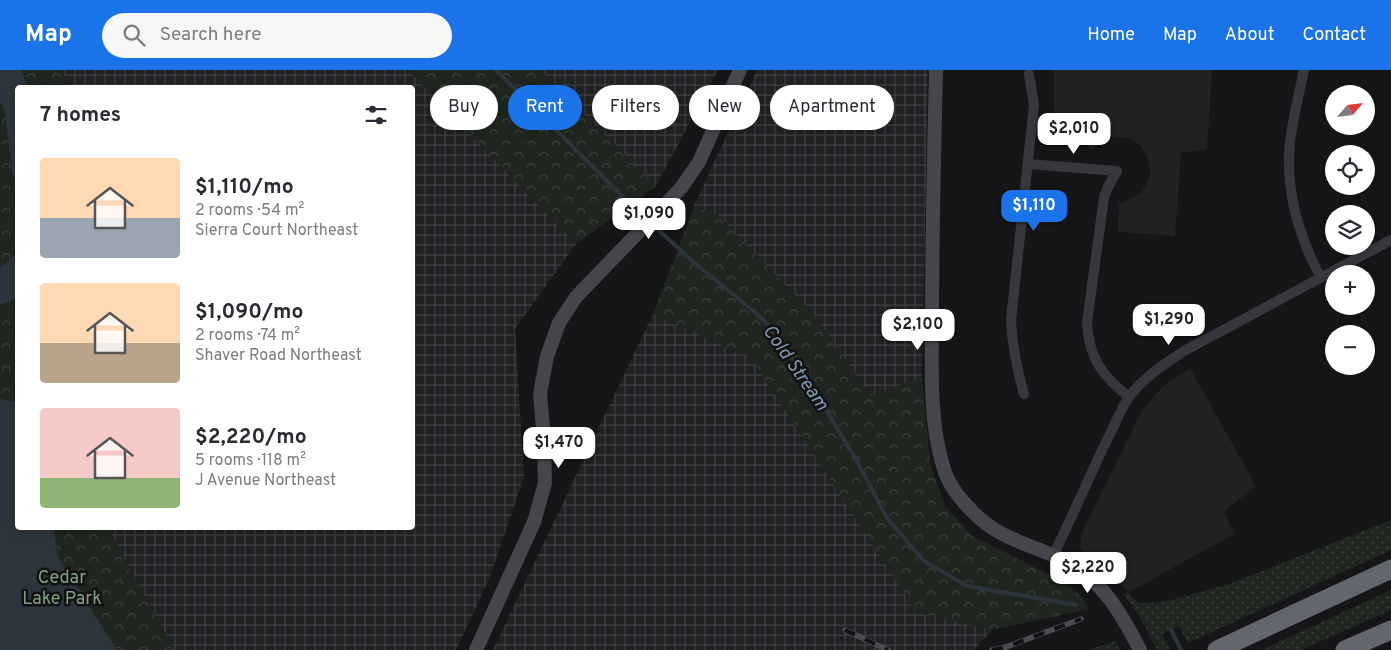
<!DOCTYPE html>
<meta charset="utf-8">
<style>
:root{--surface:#fff;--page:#f7f7f7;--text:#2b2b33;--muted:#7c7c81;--accent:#1a73e8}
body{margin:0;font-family:Overpass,sans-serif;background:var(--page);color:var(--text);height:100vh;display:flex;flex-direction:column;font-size:19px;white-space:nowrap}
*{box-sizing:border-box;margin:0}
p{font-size:16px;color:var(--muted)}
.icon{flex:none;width:28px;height:28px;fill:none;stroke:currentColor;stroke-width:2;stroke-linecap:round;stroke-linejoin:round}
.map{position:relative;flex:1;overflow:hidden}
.sheet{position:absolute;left:15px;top:15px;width:400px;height:445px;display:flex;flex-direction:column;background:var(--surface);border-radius:5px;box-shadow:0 2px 8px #0003}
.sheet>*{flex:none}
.top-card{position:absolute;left:430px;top:15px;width:475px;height:45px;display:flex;gap:10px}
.needle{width:32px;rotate:62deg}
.buttons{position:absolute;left:1325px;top:15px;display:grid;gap:10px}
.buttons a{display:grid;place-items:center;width:50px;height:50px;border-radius:50%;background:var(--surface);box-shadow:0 2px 8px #0003;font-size:25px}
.price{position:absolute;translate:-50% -42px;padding:0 11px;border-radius:10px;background:#fff;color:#222;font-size:16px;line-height:32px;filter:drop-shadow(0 1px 2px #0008)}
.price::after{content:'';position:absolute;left:50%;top:30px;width:15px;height:11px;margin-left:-8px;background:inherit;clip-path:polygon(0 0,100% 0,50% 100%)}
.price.active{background:var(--accent);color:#fff}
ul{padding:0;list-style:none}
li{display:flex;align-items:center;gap:15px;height:125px;padding:0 25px}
li span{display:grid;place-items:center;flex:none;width:140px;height:100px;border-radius:5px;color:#555}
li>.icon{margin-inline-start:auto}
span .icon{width:60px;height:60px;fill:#fffc;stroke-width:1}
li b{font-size:21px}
h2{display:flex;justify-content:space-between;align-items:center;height:60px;padding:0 25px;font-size:21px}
.tag{padding:0 18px;border-radius:22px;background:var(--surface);box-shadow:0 2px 8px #0003;font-size:18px;line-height:45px}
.tag.active{background:var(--accent);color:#fff}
header{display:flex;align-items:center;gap:30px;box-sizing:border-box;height:70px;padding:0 25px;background:var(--accent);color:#fff}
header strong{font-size:24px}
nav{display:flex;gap:28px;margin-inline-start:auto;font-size:18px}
.search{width:350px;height:45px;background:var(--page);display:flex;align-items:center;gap:12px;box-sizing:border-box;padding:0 18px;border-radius:28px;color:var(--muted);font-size:19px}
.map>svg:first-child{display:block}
.built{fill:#222225}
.industrial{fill:url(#industrial-grid)}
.grass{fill:url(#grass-dots)}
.park{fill:url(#park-crowns)}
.water{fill:#2c353c}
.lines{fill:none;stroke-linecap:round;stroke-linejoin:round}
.stream{stroke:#2c353c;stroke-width:4}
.street{stroke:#37383d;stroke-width:10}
.secondary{stroke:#45474d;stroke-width:14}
.highway{stroke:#63666e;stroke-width:19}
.rail-casing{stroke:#4a4c52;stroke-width:5.5}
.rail{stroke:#111113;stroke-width:4;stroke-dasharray:11;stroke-linecap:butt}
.labels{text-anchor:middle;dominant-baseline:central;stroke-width:5;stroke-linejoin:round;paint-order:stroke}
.park-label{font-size:18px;fill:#7fa381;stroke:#111113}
.water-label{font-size:19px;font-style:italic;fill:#7f9bb3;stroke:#111113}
</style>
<header>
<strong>Map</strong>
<div class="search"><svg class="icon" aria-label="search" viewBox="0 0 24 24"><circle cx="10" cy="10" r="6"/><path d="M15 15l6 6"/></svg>Search here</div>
<nav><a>Home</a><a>Map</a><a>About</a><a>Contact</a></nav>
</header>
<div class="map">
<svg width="1391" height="580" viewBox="0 0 1391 580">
<defs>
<pattern id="industrial-grid" width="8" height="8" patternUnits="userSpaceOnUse" patternTransform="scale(1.25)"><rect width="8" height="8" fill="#222225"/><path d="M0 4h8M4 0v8" fill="none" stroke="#3f3f43"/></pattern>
<pattern id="grass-dots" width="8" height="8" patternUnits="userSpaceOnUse" patternTransform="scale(1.25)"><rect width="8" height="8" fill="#1e261f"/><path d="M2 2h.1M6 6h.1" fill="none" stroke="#3c433d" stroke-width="1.8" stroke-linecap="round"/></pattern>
<pattern id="park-crowns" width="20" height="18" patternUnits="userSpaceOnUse" patternTransform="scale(1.25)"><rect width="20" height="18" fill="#1e261f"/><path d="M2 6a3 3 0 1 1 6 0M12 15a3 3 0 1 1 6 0" fill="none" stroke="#3c433d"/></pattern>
</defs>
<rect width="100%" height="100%" fill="#161618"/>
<g class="built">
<path d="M 1054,0 L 1212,0 L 1207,79 L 1181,83 L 1175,166 L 1118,162 L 1119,135 L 1142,122 L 1151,105 L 1148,89 L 1142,77 L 1131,68 L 1106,67 L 1092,80 L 1054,41 Z"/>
<path d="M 1190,298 L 1256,416 L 1224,442 L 1234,464 L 1129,522 L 1080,479 L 1081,465 L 1141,342 L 1162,317 Z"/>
</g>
<g class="industrial">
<path d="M 62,0 L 408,0 L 576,174 L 515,259 L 524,407 L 490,507 L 456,580 L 174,580 L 108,458 L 412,458 L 412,18 L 70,18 Z"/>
<path d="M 540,0 L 718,0 L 656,116 Z"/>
<path d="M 757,0 L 928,0 L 922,307 L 871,326 L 815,246 L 717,144 L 694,136 Z"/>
<path d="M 653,244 L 752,289 L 917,543 L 992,560 L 974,580 L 493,580 Z"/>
</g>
<g class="grass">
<path d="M 1391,450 L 1391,480 L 1188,573 L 1179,556 L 1162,564 L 1170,580 L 1157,580 L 1141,549 L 1124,524 L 1129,522 L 1131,527 L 1140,533 L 1164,532 L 1229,514 Z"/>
<path d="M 1391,520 L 1391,540 L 1301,580 L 1262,580 Z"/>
<path d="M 1116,571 L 1120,580 L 1089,580 Z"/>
</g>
<g class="park">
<path d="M 0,0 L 62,0 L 70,17 L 18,18 L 18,458 L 108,458 L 174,580 L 0,580 Z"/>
<path d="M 408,0 L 540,0 L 656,116 L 576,174 Z"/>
<path d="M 694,136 L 717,144 L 815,246 L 871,326 L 922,307 L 930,393 L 945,436 L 971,465 L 1066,513 L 1081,526 L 1090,539 L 992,560 L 917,543 L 752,289 L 653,244 Z"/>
</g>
<g class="water">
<path d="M 0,0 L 21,0 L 28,17 L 18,18 L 17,109 L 12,103 L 5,41 L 0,32 Z"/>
<path d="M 17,183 L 17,226 L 14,229 L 0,235 L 0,198 Z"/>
<path d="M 0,329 L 17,332 L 18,458 L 54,458 L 57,485 L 117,580 L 0,580 Z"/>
</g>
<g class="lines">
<g class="stream">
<path d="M 496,0 L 626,130 L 690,189 L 764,250 L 804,303 L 858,393 L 887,448 L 924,491 L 967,516 L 1076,535"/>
<path d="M 1171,560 L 1181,580"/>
</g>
<g class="street">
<path d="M 1304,0 C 1299,24 1293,48 1290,72 C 1285,120 1298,165 1321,208"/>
<path d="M 1028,94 L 1117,101"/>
<path d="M 1117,101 L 1108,117 L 1104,127 L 1087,253 C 1089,288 1102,306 1129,327"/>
<path d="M 1024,324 C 1017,299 1012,276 1011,250 L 1034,35 L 1029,4"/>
<path d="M 1053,486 C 1072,447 1089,407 1108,368 C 1115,355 1120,340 1129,327 C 1143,308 1164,294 1184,281 L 1391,170"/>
</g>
<g class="secondary">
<path d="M 936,0 C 934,83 932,166 932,249 C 932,298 929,349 943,396 C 947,412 960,429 971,440 C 999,470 1029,473 1063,490 C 1102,509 1121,543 1140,580"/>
<path d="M 476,580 L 534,452 L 545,413 L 544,369 L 540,324 L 547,286 L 559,253 L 576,227 L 681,118 L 699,92 L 740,0"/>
</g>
<g class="highway">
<path d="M 1217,580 L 1391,499"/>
<path d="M 1345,580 L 1391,560"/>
</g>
<defs>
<g id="rail">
<path d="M 845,560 L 888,580"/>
<path d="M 992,580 L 1006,577 L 1081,549"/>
</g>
</defs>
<use href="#rail" class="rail-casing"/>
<use href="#rail" class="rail"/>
</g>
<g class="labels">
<g class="park-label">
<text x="62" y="508">Cedar<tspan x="62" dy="21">Lake Park</tspan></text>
</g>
<g class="water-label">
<text transform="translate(795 298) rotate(55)">Cold Stream</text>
</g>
</g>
</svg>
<div class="buttons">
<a><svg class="needle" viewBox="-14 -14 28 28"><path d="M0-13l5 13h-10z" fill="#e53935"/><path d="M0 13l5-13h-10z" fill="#7c7c81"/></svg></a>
<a><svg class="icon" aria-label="locate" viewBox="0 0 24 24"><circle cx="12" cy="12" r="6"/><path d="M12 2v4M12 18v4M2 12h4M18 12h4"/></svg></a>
<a><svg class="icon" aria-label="layers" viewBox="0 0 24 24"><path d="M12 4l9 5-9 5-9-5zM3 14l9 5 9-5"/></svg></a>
<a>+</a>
<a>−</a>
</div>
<b class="price" style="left:1074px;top:85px">$2,010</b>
<b class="price active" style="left:1034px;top:162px">$1,110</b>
<b class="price" style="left:649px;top:170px">$1,090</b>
<b class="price" style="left:1169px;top:276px">$1,290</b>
<b class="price" style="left:918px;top:281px">$2,100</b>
<b class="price" style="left:559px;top:399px">$1,470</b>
<b class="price" style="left:1088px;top:524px">$2,220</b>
<div class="top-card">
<a class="tag">Buy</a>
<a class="tag active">Rent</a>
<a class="tag">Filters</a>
<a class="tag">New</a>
<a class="tag">Apartment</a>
</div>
<section class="sheet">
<h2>7 homes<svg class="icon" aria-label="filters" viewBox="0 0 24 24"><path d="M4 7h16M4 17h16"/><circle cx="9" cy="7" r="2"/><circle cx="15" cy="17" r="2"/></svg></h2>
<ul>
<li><span style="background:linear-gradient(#ffd9b3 60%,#9aa5b1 0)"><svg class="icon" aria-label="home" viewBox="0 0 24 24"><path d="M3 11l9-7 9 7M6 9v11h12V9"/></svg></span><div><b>$1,110/mo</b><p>2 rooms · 54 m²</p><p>Sierra Court Northeast</p></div></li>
<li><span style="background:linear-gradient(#ffd9b3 60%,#b9a48a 0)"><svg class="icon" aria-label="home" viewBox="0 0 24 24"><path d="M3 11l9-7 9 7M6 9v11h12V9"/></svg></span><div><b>$1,090/mo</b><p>2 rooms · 74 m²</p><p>Shaver Road Northeast</p></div></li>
<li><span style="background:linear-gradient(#f6c9c9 70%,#8fb573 0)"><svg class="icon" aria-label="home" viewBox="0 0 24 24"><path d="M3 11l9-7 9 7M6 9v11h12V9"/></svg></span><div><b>$2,220/mo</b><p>5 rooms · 118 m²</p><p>J Avenue Northeast</p></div></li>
</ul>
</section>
</div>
